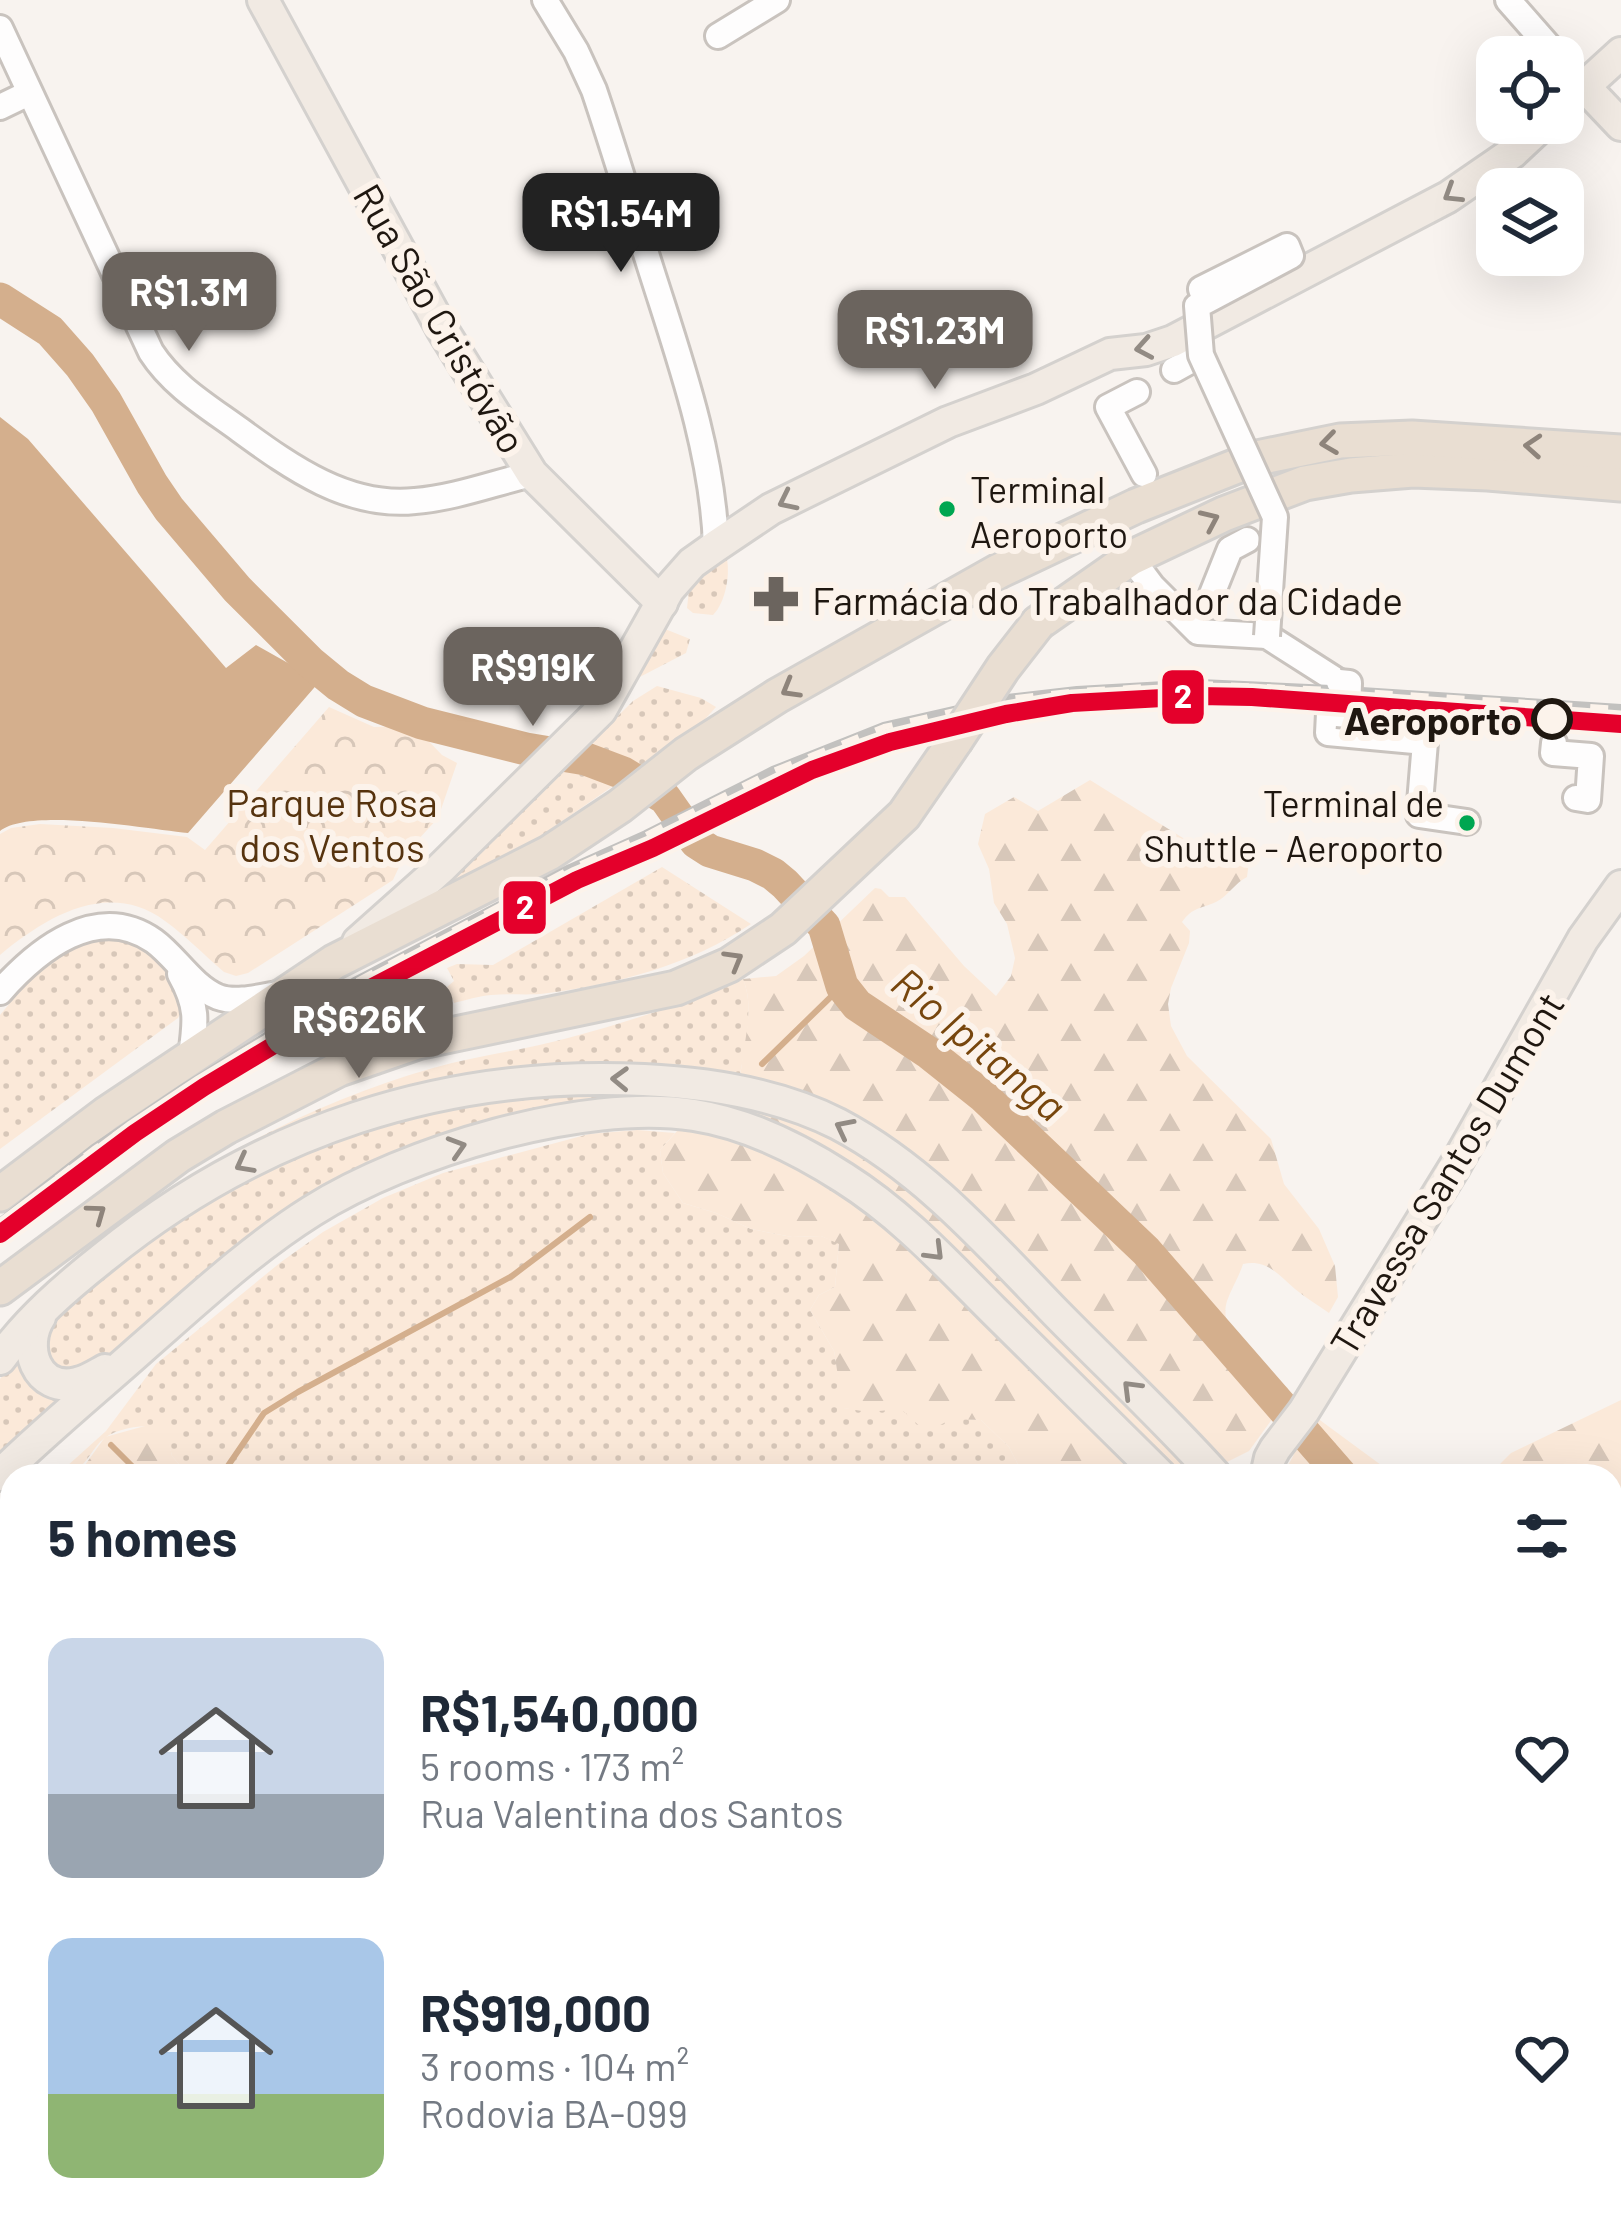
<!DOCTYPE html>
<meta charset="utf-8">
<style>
:root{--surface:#fff;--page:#f2f2f3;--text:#1f2937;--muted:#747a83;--accent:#6b645e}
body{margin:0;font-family:Barlow,sans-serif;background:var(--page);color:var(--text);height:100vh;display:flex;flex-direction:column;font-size:45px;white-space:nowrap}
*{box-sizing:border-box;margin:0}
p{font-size:39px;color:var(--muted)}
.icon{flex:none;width:66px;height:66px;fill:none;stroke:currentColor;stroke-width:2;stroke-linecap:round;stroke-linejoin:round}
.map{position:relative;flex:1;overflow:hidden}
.sheet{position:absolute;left:0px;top:1464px;width:1623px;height:771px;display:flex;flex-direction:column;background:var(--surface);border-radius:36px 36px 0 0;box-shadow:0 12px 48px #0002}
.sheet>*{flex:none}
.fabs{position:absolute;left:1476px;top:36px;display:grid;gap:24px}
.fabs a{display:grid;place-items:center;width:108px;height:108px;border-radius:24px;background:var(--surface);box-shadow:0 12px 48px #0002;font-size:60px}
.price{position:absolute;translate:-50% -102px;padding:0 27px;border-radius:24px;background:var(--accent);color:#fff;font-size:39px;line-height:78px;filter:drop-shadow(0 3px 6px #0008)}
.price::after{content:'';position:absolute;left:50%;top:72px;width:36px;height:27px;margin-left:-18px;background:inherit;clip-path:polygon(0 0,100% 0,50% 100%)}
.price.current{background:#222;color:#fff}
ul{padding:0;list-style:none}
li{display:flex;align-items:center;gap:36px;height:300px;padding:0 48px}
li span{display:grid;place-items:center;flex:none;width:336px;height:240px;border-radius:24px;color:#555}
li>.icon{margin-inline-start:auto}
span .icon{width:144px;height:144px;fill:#fffc;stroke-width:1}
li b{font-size:51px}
h2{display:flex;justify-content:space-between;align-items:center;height:144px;padding:0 48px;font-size:51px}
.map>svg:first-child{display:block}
.grass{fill:url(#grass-dots)}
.forest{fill:url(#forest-firs)}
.park{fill:url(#park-crowns)}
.water{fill:#d4af8d}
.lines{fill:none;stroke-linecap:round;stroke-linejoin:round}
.stream{stroke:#d4af8d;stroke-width:6}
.river{stroke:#d4af8d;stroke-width:33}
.taxiway{stroke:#dddad7;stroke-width:48}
.runway{stroke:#dddad7;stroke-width:123}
.minor-casing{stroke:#c9c3be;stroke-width:30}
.major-casing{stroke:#d4d1ce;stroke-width:36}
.highway-casing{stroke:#d4d1ce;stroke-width:39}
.minor{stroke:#fefdfd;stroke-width:24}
.major{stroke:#f1eae3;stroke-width:30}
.highway{stroke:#e9ded2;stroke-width:33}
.rail-casing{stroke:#c2c1bf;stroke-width:10}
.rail{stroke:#fcf3eb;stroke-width:6;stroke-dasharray:18;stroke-linecap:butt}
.minor-bridge-casing{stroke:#c9c3be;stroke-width:30;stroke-linecap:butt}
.highway-bridge-casing{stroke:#d4d1ce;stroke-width:39;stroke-linecap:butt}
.minor-bridge{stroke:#fefdfd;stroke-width:24}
.highway-bridge{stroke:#e9ded2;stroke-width:33}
.metro-1-casing{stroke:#fcf3eb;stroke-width:27}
.metro-1{stroke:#e4002b;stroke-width:18}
.oneway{stroke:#928b84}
.oneway2{stroke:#8e847b}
.bus-dot{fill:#00a651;stroke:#fcf3eb;stroke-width:4.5}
.stop-dot{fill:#fcf3eb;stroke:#1f1710;stroke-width:6}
.labels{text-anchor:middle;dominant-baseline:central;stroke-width:12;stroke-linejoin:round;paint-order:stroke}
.bus-label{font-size:36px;fill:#1f1710;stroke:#fcf3eb;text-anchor:start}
.street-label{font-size:39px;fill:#1f1710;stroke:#fcf3eb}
.poi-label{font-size:39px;fill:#1f1710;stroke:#fcf3eb;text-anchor:start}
.stop-label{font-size:39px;font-weight:bold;fill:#1f1710;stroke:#fcf3eb;text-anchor:end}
.park-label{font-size:39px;fill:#56330e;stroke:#fcf3eb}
.water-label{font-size:42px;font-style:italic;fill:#77460d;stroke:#fcf3eb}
.line-badge{stroke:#fcf3eb;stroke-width:4.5}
.badge-label{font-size:33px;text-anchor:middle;font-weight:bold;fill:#fff}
</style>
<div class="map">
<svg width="1621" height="2234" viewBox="0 0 1621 2234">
<defs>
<pattern id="grass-dots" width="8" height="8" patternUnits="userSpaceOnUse" patternTransform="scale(3)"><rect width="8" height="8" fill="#fbe9d9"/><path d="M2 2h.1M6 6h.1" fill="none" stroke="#d7c7b9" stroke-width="1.8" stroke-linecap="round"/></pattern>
<pattern id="forest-firs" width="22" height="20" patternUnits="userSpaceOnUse" patternTransform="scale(3)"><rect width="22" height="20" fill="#fbe9d9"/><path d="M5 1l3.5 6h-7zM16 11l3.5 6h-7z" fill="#d7c7b9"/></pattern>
<pattern id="park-crowns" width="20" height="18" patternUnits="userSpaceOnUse" patternTransform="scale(3)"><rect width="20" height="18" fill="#fbe9d9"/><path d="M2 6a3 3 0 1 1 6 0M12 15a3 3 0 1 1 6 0" fill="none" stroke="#d7c7b9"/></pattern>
</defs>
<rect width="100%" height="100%" fill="#f8f3ef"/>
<g class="grass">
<path d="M 726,555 C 731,572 726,602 713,615 L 693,613 L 687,608 L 689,590 Z"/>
<path d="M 660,627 L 690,639 L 686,653 L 634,680 Z"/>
<path d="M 657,686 L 701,698 L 716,707 L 698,727 L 538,838 L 439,894 L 633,701 Z"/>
<path d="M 662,867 L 751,924 C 692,964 618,984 548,993 C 529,996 510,993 491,995 C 479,996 466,1000 454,1003 L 447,987 L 454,981 L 447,968 L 457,964 L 493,965 Z"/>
<path d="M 104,937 C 114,938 126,938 135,942 C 157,954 177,985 183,1009 L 178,1018 L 0,1149 L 0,1015 C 28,981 60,947 104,937 Z"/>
<path d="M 743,979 C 755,1008 745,1045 740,1075 L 700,1069 L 564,1067 L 191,1182 L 189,1177 C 266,1130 345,1093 433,1068 C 477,1056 524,1050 568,1038 C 628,1022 686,1003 743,979 Z"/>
<path d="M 633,1089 L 742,1104 L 740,1111 L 659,1098 L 628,1098 L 589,1101 L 437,1138 L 327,1184 L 283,1211 L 101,1362 L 63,1372 L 43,1357 L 46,1327 L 55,1314 L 128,1250 L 295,1151 L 464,1100 Z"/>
<path d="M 637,1130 L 675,1133 L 660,1150 L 663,1173 L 683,1203 L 716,1213 L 751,1229 L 792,1237 L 821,1236 L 839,1243 L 835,1287 L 819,1295 L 810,1310 L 834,1351 L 844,1408 C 864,1411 883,1408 903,1409 C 929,1411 953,1419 981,1420 L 1009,1447 L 1024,1476 L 189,1476 L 172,1456 L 165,1429 C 147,1423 115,1427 100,1442 C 86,1458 81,1476 56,1476 L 106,1431 L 156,1364 L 281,1262 L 323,1232 L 383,1198 L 443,1173 L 589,1134 Z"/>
<path d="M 16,1359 L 22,1368 L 67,1396 L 0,1458 L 0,1379 Z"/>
<path d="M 12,2060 L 12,2223 L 301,2223 L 281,2234 L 0,2234 L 0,2067 Z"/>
<path d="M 534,2223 L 856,2223 L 862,2234 L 540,2234 Z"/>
<path d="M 996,2223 L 1383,2223 L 1389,2234 L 1002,2234 Z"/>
</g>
<g class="forest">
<path d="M 1090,780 L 1215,858 L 1249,861 L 1247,877 C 1235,883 1228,896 1216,902 C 1200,909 1193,907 1182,922 L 1190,931 L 1189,943 L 1171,988 L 1168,1004 L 1171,1026 L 1187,1056 L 1271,1139 L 1284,1184 L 1319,1229 L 1335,1266 L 1338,1297 L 1329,1313 C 1318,1305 1306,1298 1295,1289 C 1279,1275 1267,1259 1243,1264 C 1239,1277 1231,1289 1227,1301 C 1216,1336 1264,1370 1288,1388 L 1288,1397 L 1249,1451 L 1199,1476 L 1024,1476 L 1009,1447 L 981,1420 L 952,1419 L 926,1432 L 901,1409 L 868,1412 L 843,1408 L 834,1351 L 810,1310 L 819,1295 L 835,1287 L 839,1244 L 821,1236 L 792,1237 L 751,1229 L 716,1213 L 683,1203 L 663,1173 L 660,1150 L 678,1130 L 697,1130 L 740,1111 C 742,1097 740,1084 741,1070 C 744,1040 755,1008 743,979 L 776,976 L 804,956 L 875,888 L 881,889 L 889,897 L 905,897 L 964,966 L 996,996 L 1011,976 L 1015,958 L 1007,924 L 994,903 L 989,869 L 978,844 L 985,814 L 1014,797 L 1038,811 Z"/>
<path d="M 1621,1400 L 1621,2234 L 1489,2234 L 1483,2223 L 1611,2223 L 1611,1476 L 1488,1476 L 1511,1453 Z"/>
<path d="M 1313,1415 L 1396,1476 L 1279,1476 C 1291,1464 1298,1450 1297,1433 Z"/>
<path d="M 145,1426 L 160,1426 L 166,1429 L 172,1456 L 189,1476 L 66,1476 L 85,1465 L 105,1437 Z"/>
<path d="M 12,1881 L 12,2031 L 0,2037 L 0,1887 Z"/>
</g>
<path class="park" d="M 329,707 L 374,727 L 414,726 L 442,755 L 457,763 L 438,818 L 405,854 L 393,880 L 248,973 L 236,976 L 224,972 C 204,955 186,936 165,921 C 108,879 46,917 0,955 L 0,834 L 11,828 L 40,824 L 113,828 L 187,837 L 205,850 Z"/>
<path class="water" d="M 0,417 L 28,439 L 226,668 L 256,645 L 320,681 L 188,833 C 147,829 30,807 0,831 Z"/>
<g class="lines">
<g class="stream">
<path d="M 762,1064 L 842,986"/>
<path d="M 111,1445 L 142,1476"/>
<path d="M 221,1476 L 264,1413 L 298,1392 L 512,1276 L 590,1217"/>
<path d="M 0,1993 L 12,1986"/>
<path d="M 584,2223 L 590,2234"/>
</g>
<g class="river">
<path d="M 0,299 L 50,331 L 80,365 L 106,402 L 152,484 L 169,509 L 237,589 L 310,662 L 338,685 L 364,701 L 422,723 L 526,749 L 586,759 L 623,773 L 665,798 L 696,842 L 710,851 L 755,865 L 773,874 L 785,884 L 824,926 L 842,986 L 857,1005 L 929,1053 L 983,1096 L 1146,1251 L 1342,1476"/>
<path d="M 1611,1756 L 1621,1771"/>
</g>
<g class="taxiway">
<path d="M 402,2223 L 408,2234"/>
<path d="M 483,2223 L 489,2234"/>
<path d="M 1427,2223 L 1433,2234"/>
<path d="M 324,2234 L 344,2223"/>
</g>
<path class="runway" d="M 930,2223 L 936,2234"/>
<defs>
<g id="minor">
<path d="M 545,0 L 576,51 L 594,90 C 616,155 635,220 656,285 C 683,369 713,457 716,546"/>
<path d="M 1508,0 L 1558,57"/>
<path d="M 0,28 L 151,352 C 173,386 207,406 240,430 C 292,468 348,508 415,501 C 454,498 494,483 532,474"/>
<path d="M 718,36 L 777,0"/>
<path d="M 0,107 L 29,93"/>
<path d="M 1174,370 L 1201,355"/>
<path d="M 1137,392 L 1108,407 L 1144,474"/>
<path d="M 1131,558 L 1152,586 L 1198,632 L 1267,636 L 1339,682"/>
<path d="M 1212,594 L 1230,549 L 1247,540"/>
<path d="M 1337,714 L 1329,713 L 1328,733 L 1425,742 L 1419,815 L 1467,822"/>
<path d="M 1554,743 L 1553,753 L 1591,756 L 1588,800 L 1576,798"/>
<path d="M 180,974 C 198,1006 196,1021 191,1056"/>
<path d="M 0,992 C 37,950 97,901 154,941 C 176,957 192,986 218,997 C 237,1004 263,996 283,993"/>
</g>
<g id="major">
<path d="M 263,0 L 442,329 L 532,474 L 662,603"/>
<path d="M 1584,86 L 1621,125"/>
<path d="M 1563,106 L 1621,53"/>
<path d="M 358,942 L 441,868 L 601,710 L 669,589 L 692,563 L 716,546 L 771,509 L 948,422 L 1036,389 L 1110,354 L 1146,350 L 1173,341 L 1448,197 L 1512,153 L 1544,123"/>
<path d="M 40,1317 C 21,1346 36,1393 77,1383 C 87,1381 96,1375 105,1370"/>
<path d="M 0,1359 C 28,1320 66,1287 104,1257 C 259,1131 444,1070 644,1080 C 709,1083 779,1094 838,1124 C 925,1170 989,1244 1057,1314 C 1110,1368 1166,1420 1216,1476"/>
<path d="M 0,1475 C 46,1430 95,1390 142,1348 C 197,1300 250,1250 312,1211 C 406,1152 583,1098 694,1115 C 746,1123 799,1149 844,1178 C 901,1214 945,1262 993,1310 C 1049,1365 1105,1421 1161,1476"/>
<path d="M 1266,1476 L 1270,1458 L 1275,1449 L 1304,1411 L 1455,1166 L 1583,939 L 1621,886"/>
<path d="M 1611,2043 L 1621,2061"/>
<path d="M 1611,2123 L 1621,2140"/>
</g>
<g id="highway">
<path d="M 1038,623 L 1131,558 L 1224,514 L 1305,483 L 1351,475 L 1413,470 L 1488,473 L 1621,484"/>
<path d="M 0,1194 L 106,1114 L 334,962 L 549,853 L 620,806 L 686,754 L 777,696 L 999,571 L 1136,506 L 1257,458 L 1340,441 L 1412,438 L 1621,452"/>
<path d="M 0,1288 L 178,1156 L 226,1127 L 339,1069 L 417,1042 L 676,988 L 729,965 L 783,929 L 904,815 L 955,741"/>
</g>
</defs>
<use href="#minor" class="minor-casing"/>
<use href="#major" class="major-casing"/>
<use href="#highway" class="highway-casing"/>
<use href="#minor" class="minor"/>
<use href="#major" class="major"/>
<use href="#highway" class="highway"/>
<defs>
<path id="rail" d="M 0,1223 L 94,1149 L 186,1087 L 355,982 L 570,869 L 646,835 L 773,771 L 884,727 L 1007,699 L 1077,691 L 1200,684 L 1331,690 L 1621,709"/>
</defs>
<use href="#rail" class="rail-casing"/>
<use href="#rail" class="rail"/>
<defs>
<g id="minor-bridge">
<path d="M 1267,636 L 1275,517 L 1201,355 L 1197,306 L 1291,256 L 1287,246 L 1201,289 L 1204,297 L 1278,258"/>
<path d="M 1337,714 L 1348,715 L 1349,683 L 1339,682"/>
</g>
<path id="highway-bridge" d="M 955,741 L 1003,668 L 1038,623"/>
</defs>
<use href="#minor-bridge" class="minor-bridge-casing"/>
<use href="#highway-bridge" class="highway-bridge-casing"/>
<use href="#minor-bridge" class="minor-bridge"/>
<use href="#highway-bridge" class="highway-bridge"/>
<defs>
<path id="metro-1" d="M 0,1234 L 135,1133 L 204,1087 L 359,994 L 577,880 L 653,848 L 812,770 L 890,742 L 1006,714 L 1072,703 L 1199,696 L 1252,697 L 1621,724"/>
</defs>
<use href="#metro-1" class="metro-1-casing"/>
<use href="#metro-1" class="metro-1"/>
</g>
<defs><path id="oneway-chevron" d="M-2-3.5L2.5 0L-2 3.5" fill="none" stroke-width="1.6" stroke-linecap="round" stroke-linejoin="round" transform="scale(3)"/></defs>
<g class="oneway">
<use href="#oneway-chevron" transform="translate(1452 194) rotate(148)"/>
<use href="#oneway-chevron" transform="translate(1144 348) rotate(170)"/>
<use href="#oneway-chevron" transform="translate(787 501) rotate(154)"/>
<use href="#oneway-chevron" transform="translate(620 1079) rotate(-178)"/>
<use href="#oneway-chevron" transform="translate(844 1128) rotate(-153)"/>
<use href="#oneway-chevron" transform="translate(457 1147) rotate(-17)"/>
<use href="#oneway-chevron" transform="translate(244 1164) rotate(152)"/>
<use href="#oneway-chevron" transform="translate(935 1252) rotate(45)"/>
<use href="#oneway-chevron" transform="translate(1131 1389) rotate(-135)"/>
</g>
<g class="oneway2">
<use href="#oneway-chevron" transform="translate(1329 443) rotate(172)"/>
<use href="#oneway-chevron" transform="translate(1533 446) rotate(-176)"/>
<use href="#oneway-chevron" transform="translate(1210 520) rotate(-24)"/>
<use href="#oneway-chevron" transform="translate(790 689) rotate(150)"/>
<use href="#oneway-chevron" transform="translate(734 960) rotate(-30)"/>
<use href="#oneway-chevron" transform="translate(97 1213) rotate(-36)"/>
</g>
<defs>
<symbol id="pharmacy-bare" viewBox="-9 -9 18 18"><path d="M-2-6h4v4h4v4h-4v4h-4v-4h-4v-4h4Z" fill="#6b645e" stroke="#fcf3eb" stroke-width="2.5" paint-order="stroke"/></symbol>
</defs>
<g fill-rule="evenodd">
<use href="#pharmacy-bare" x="743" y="566" width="66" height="66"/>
</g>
<g class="bus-dot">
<circle cx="947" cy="509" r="10"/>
<circle cx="1467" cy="823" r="10"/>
</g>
<circle class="stop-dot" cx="1552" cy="719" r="18"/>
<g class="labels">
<g class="bus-label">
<text x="970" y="488">Terminal<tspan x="970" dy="45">Aeroporto</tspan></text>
<text x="1444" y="802" text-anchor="end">Terminal de<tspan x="1444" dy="45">Shuttle - Aeroporto</tspan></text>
</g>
<g class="street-label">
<text transform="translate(441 318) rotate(60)">Rua São Cristóvão</text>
<text transform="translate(1446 1173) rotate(-59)">Travessa Santos Dumont</text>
</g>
<g class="poi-label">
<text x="812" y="599">Farmácia do Trabalhador da Cidade</text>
</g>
<g class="stop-label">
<text x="1522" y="719">Aeroporto</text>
</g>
<g class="park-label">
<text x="332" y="801">Parque Rosa<tspan x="332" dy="45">dos Ventos</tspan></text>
</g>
<g class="water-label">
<text transform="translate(980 1043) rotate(40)">Rio Ipitanga</text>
</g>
</g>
<g class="line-badge">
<rect x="1160" y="668" width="46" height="58" rx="12" fill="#e4002b"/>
<rect x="501" y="879" width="47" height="57" rx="12" fill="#e4002b"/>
</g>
<g class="badge-label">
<text x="1183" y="708">2</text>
<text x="525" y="919">2</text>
</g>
</svg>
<div class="fabs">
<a><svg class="icon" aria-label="locate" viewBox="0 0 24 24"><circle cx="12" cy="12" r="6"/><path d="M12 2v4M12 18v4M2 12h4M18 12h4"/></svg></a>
<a><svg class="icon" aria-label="layers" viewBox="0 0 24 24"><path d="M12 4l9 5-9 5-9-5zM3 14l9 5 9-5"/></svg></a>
</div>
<b class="price current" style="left:621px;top:275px">R$1.54M</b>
<b class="price" style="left:189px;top:354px">R$1.3M</b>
<b class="price" style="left:935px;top:392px">R$1.23M</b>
<b class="price" style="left:533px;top:729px">R$919K</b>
<b class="price" style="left:359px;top:1081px">R$626K</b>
<section class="sheet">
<h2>5 homes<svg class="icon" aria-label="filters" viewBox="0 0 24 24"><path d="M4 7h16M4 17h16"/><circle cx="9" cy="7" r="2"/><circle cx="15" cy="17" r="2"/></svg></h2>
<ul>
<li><span style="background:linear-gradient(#c9d6e8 65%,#9aa5b1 0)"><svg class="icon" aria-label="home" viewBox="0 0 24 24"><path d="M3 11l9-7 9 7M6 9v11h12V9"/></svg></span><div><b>R$1,540,000</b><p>5 rooms · 173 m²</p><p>Rua Valentina dos Santos</p></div><svg class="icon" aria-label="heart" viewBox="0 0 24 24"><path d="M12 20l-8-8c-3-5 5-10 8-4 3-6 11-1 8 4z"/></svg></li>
<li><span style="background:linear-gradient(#a9c7e8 65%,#8fb573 0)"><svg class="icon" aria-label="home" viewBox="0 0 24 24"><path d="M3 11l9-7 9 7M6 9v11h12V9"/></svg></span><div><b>R$919,000</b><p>3 rooms · 104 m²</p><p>Rodovia BA-099</p></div><svg class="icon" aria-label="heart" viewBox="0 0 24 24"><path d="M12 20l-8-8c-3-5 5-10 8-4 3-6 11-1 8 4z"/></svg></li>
</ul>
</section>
</div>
